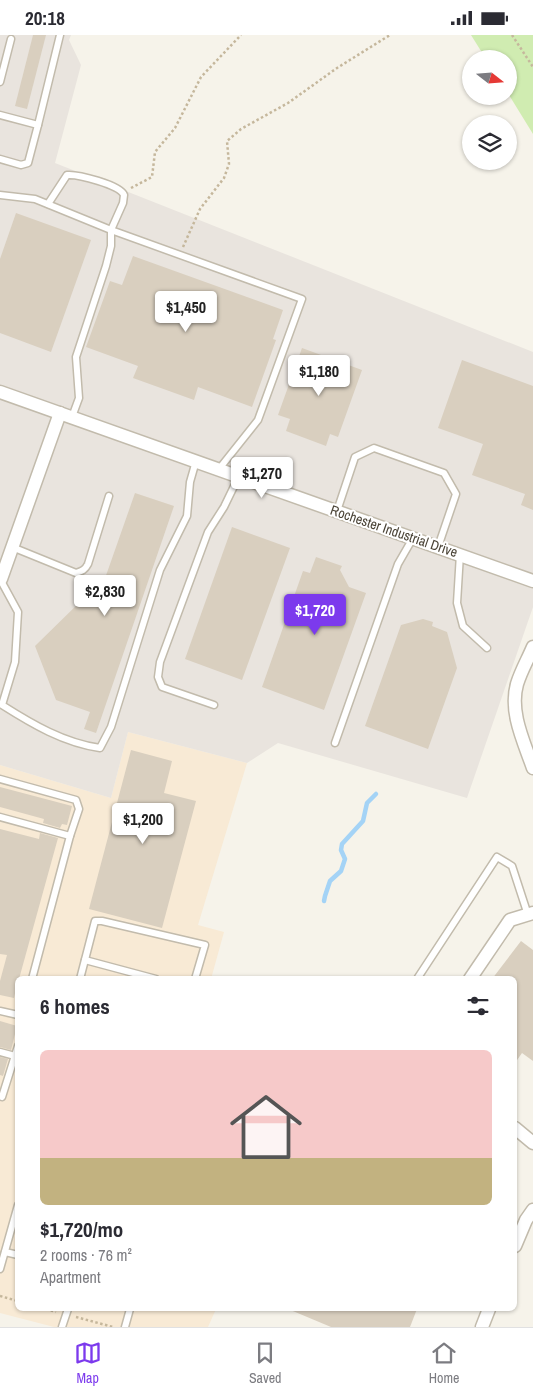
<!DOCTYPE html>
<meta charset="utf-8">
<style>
:root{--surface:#fff;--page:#f2f2f3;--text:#2b2b33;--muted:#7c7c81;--line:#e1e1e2;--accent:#7c3aed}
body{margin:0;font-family:"Archivo Narrow",sans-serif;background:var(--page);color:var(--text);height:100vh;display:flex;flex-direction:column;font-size:19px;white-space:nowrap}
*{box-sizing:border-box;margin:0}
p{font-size:16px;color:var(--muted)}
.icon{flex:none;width:28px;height:28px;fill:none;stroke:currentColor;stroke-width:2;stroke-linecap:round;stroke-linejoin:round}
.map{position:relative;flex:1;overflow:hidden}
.panel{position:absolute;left:15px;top:941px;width:502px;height:335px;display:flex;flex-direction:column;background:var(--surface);border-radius:8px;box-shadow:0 1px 4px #0004}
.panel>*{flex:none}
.needle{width:32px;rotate:107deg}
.controls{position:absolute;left:462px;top:15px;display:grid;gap:10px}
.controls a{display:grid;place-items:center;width:55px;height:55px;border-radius:50%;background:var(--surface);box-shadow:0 1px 4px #0004;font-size:25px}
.price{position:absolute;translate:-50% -42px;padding:0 11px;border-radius:5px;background:#fff;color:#222;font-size:16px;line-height:32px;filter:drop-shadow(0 1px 2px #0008)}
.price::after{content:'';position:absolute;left:50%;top:30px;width:15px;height:11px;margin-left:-8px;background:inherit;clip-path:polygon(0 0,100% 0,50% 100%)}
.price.active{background:var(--accent);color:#fff}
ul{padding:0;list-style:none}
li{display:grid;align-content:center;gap:10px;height:265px;padding:0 25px}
li span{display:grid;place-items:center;height:155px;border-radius:8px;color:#555}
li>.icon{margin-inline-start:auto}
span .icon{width:90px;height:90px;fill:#fffc;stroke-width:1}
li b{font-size:21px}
h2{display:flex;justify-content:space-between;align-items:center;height:60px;padding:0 25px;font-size:21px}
.status{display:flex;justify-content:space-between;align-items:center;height:35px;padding:0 25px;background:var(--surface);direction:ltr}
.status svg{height:14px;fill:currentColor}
.menu{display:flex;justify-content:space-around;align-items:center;height:70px;border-top:1px solid var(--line);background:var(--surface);font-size:14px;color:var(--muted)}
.menu a{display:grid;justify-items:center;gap:2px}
.menu .active{color:var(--accent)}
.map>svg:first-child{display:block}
.commercial{fill:#f8ead5}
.industrial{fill:#e9e4de}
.green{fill:#d0ecb1}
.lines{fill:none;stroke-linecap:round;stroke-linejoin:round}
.stream{stroke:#a4d3f6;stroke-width:4.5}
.building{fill:#d9cfbf}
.service-casing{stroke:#c2bbac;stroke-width:9}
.minor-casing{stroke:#c2bbac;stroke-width:15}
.path{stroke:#c5b79c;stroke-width:2.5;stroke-dasharray:2.5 2.5;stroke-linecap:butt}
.service{stroke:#fff;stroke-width:6}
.minor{stroke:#fff;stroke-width:12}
.labels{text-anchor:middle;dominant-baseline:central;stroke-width:4;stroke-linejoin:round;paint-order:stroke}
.street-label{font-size:14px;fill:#4b4437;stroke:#fff}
</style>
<div class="status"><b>20:18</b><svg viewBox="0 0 49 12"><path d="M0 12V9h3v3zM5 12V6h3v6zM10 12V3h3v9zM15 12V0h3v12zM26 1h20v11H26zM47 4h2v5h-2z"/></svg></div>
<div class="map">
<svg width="533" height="1292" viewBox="0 0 533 1292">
<rect width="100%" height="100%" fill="#f6f3ea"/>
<path class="commercial" d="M 128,697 L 247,728 L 198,890 L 224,897 L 211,944 L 18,944 L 18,1274 L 216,1274 L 208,1292 L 54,1292 L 0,1278 L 0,730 L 111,763 Z"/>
<path class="industrial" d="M 0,0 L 71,0 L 69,5 L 81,30 L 55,128 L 533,317 L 533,572 L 467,763 L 278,708 L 247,728 L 128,697 L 111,763 L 0,730 Z"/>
<path class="green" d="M 471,0 L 533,0 L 533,99 L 509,60 L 509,24 L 486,24 Z"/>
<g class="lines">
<path class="stream" d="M 324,866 L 325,861 L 330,846 L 341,836 L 345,824 L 341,815 L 342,809 L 363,786 L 367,768 L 376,759"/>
</g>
<g class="building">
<path d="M 33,0 L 46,0 L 27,74 L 15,71 Z"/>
<path d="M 16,178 L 91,205 L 51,317 L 0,298 L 0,224 Z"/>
<path d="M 133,221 L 283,275 L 273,304 L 276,305 L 252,372 L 198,352 L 194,365 L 133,343 L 138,331 L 86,312 L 110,246 L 122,250 Z"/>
<path d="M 302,313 L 362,335 L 338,402 L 330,399 L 326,411 L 286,396 L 290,384 L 278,380 Z"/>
<path d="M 462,325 L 533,351 L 533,475 L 521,470 L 525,459 L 472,440 L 483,409 L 438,393 Z"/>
<path d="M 135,458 L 174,471 L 96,698 L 84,694 L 90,677 L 56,665 L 35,611 L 82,565 L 96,569 Z"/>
<path d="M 232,492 L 290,513 L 242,645 L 185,624 Z"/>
<path d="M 316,522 L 342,531 L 340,535 L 349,552 L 366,558 L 324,675 L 262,652 L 303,536 L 310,538 Z"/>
<path d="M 423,584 L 433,587 L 432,591 L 447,597 L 457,633 L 428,714 L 365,691 L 401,590 Z"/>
<path d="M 131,715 L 172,726 L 164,758 L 196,766 L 162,893 L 89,874 Z"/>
<path d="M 0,752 L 72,771 L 67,790 L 62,789 L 60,793 L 43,788 L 44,784 L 0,772 Z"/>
<path d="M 0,794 L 39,804 L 40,798 L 58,803 L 19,944 L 18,944 L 14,963 L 0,960 L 0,946 L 7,920 L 0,919 Z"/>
<path d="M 521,906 L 533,915 L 533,1026 L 522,1018 L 515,1028 L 515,944 L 492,944 Z"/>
<path d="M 0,986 L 17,991 L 11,1015 L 0,1012 Z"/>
<path d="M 0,1022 L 8,1024 L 3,1041 L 0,1040 Z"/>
<path d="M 288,1274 L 417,1274 L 410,1292 L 331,1292 Z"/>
</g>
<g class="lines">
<defs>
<g id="service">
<path d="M 0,47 L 11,4"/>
<path d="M 0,80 L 38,90 L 28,128 L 21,130 L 0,124"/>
<path d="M 38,90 L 60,0"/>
<path d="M 0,160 L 35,164 L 111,195 L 111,211 L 106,231 L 76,322 L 79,363 L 72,382"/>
<path d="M 48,169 L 67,140 C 78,139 120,150 124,160 L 123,168 L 111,195 L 302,264 L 258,385 L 219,434"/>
<path d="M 337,476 L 355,422 L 374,413 L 444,438 L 456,459 L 438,512"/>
<path d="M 12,512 L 76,538 C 82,536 85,535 88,529 L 109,461"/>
<path d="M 460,519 L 457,568 L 463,591 L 487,613"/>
<path d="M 0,544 L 18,577 L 15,627 L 2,670 C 32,689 64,708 100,713 L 111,692 L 160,535 L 187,481 L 190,447 L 196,426"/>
<path d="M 214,670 L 162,652 L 158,642 L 160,627 L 208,497 L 224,472 L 239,441"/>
<path d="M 335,708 L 398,529 L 413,503"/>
<path d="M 0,744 L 76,765 L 79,774 L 70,801 L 32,944"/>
<path d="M 0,782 L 70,801"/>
<path d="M 85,925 L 156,944"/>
<path d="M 80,944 L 95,886 L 102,886 L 205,910 L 195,944"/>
<path d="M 417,944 L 497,822 L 512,831 L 528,880"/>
<path d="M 0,976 L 18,980"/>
<path d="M 0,1017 L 15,1021"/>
<path d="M 0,1061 L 2,1062 L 18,1011"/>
<path d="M 5,1217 L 18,1220"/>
<path d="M 0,1234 L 18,1170"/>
<path d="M 62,1292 L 68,1274"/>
<path d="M 125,1292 L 130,1274"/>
</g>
<g id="minor">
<path d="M 0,357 L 533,546"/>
<path d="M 1,544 L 60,378"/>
<path d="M 533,612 C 528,624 521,636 517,649 C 509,677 524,707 533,733"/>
<path d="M 470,944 L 510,885 L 533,878"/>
<path d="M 515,1093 L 533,1108"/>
<path d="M 515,1211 L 526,1185 L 533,1175"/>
<path d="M 482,1292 L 489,1274"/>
</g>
</defs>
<use href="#service" class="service-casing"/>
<use href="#minor" class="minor-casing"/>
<g class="path">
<path d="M 512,0 L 533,32"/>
<path d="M 131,153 L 152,142 L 155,117 L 175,93 L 201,42 L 241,0"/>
<path d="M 183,212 L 200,174 L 224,143 L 229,129 L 227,106 L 241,94 L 288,68 L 337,33 L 390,0"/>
<path d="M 0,1261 L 18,1266"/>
<path d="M 46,1274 L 56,1277"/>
<path d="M 76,1282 L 113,1292"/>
</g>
<use href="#service" class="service"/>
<use href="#minor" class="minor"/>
</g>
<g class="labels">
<g class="street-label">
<text transform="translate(394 496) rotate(19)">Rochester Industrial Drive</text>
</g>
</g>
</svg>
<div class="controls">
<a><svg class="needle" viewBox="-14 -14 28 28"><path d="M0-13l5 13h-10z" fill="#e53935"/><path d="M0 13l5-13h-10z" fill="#7c7c81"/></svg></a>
<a><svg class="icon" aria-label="layers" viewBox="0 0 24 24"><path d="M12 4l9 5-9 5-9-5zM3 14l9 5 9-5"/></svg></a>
</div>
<b class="price" style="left:186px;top:298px">$1,450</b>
<b class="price" style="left:319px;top:362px">$1,180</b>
<b class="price" style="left:262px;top:464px">$1,270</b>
<b class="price" style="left:105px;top:582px">$2,830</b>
<b class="price active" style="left:315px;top:601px">$1,720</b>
<b class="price" style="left:143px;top:810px">$1,200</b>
<section class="panel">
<h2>6 homes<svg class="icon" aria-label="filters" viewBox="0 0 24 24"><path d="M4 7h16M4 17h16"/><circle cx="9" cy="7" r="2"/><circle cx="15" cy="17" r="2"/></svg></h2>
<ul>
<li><span style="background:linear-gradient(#f6c9c9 70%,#c2b280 0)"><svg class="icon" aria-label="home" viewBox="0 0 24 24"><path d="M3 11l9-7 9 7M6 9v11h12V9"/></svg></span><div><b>$1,720/mo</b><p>2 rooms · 76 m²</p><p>Apartment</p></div></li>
</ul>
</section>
</div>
<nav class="menu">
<a class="active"><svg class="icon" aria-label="map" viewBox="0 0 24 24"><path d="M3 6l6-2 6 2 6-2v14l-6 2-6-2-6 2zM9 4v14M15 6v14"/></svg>Map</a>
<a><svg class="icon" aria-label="saved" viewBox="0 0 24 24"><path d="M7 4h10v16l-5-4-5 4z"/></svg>Saved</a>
<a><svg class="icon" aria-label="home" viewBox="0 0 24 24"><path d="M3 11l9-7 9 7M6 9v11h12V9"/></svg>Home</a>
</nav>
